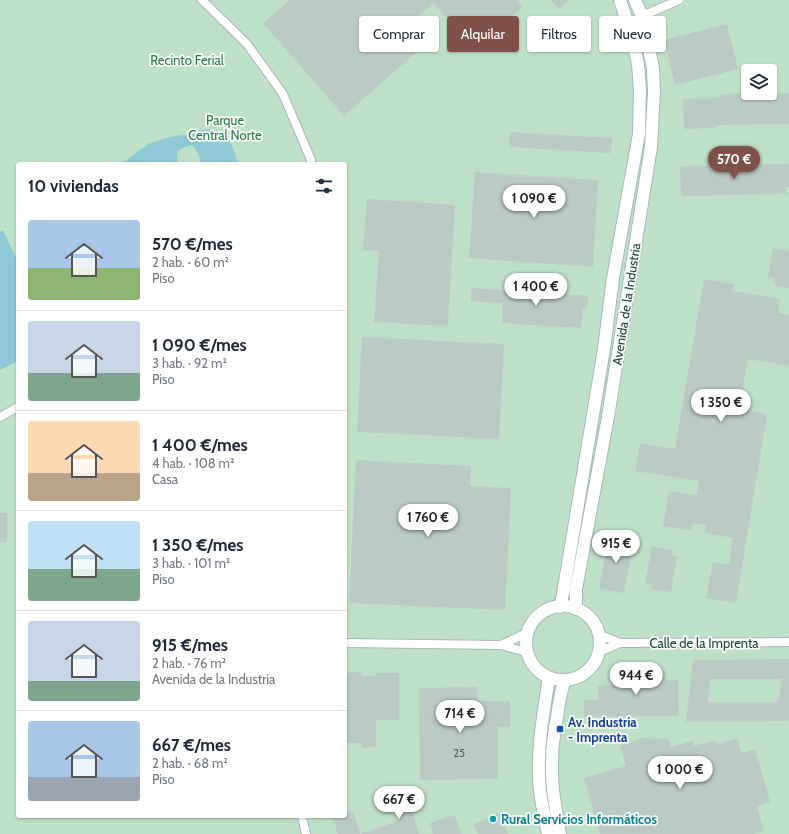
<!DOCTYPE html>
<html lang="es">
<meta charset="utf-8">
<style>
:root{--surface:#fff;--page:#f6f6f7;--text:#1f2937;--muted:#747a83;--line:#e0e1e3;--accent:#7f5249}
body{margin:0;font-family:Cabin,sans-serif;background:var(--page);color:var(--text);height:100vh;display:flex;flex-direction:column;font-size:15px;white-space:nowrap}
*{box-sizing:border-box;margin:0}
p{font-size:13px;color:var(--muted)}
.icon{flex:none;width:22px;height:22px;fill:none;stroke:currentColor;stroke-width:2;stroke-linecap:round;stroke-linejoin:round}
.map{position:relative;flex:1;overflow:hidden}
.panel{position:absolute;left:16px;top:162px;width:331px;height:656px;display:flex;flex-direction:column;background:var(--surface);border-radius:4px;box-shadow:0 1px 3px #0004}
.panel>*{flex:none}
.hud{position:absolute;left:359px;top:16px;width:370px;height:36px;display:flex;gap:8px}
.controls{position:absolute;left:741px;top:64px;display:grid;gap:8px}
.controls a{display:grid;place-items:center;width:36px;height:36px;border-radius:4px;background:var(--surface);box-shadow:0 1px 3px #0004;font-size:20px}
.price{position:absolute;translate:-50% -34px;padding:0 9px;border-radius:14px;background:#fff;color:#222;font-size:13px;line-height:26px;filter:drop-shadow(0 1px 2px #0008)}
.price::after{content:'';position:absolute;left:50%;top:24px;width:12px;height:9px;margin-left:-6px;background:inherit;clip-path:polygon(0 0,100% 0,50% 100%)}
.price.active{background:var(--accent);color:#fff}
ul{padding:0;list-style:none}
li{display:flex;align-items:center;gap:12px;height:100px;padding:0 12px}
li+li{border-top:1px solid var(--line)}
li span{display:grid;place-items:center;flex:none;width:112px;height:80px;border-radius:4px;color:#555}
li>.icon{margin-inline-start:auto}
span .icon{width:48px;height:48px;fill:#fffc;stroke-width:1}
li b{font-size:17px}
h2{display:flex;justify-content:space-between;align-items:center;height:48px;padding:0 12px;font-size:17px}
.tag{padding:0 14px;border-radius:4px;background:var(--surface);box-shadow:0 1px 3px #0004;font-size:14px;line-height:36px}
.tag.active{background:var(--accent);color:#fff}
.map>svg:first-child{display:block}
.green{fill:#bfe0c8;fill-rule:evenodd}
.water{fill:#8ec9d4}
.building{fill:#bbcac4;fill-rule:evenodd}
.lines{fill:none;stroke-linecap:round;stroke-linejoin:round}
.street-casing{stroke:#a8b8b2;stroke-width:10}
.secondary-casing{stroke:#a4bbb3;stroke-width:14}
.street{stroke:#fff;stroke-width:8}
.secondary{stroke:#fff;stroke-width:12}
.transit-dot{fill:#1a4fb4;stroke:#f7fbf9;stroke-width:1.5}
.culture-dot{fill:#0f9aa8;stroke:#f7fbf9;stroke-width:1.5}
.labels{text-anchor:middle;dominant-baseline:central;stroke-width:3.5;stroke-linejoin:round;paint-order:stroke}
.number-label{font-size:11px;fill:#4a645c}
.park-label{font-size:13px;fill:#2d7a4b;stroke:#f7fbf9}
.street-label{font-size:13px;fill:#24423a;stroke:#f7fbf9}
.transit-label{font-size:13px;font-weight:bold;fill:#164399;stroke:#f7fbf9;text-anchor:start}
.culture-label{font-size:13px;font-weight:bold;fill:#0d838f;stroke:#f7fbf9;text-anchor:start}
</style>
<div class="map">
<svg width="789" height="834" viewBox="0 0 789 834">
<rect width="100%" height="100%" fill="#e6efeb"/>
<path class="green" d="M 0,0 L 789,0 L 789,834 L 0,834 ZM 748,71 L 770,71 L 770,93 L 748,93 ZM 18,164 L 345,164 L 345,816 L 18,816 Z"/>
<g class="water">
<path d="M 210,129 C 221,131 230,138 233,149 C 235,154 236,159 239,164 L 201,164 C 199,156 198,150 191,145 L 183,148 L 177,152 L 178,164 L 117,164 L 127,160 L 148,144 L 170,137 L 181,135 L 190,136 L 198,131 Z"/>
<path d="M 3,230 L 18,262 L 18,361 L 0,370 L 0,232 Z"/>
</g>
<g class="building">
<path d="M 290,0 L 516,0 L 523,7 L 474,49 L 433,3 L 403,30 L 420,49 L 344,116 L 263,23 Z"/>
<path d="M 551,0 L 570,0 L 559,9 Z"/>
<path d="M 727,24 L 738,69 L 675,85 L 664,40 Z"/>
<path d="M 789,93 L 789,124 L 716,125 L 716,128 L 684,129 L 683,99 L 720,98 L 720,94 Z"/>
<path d="M 510,132 L 612,138 L 611,153 L 509,147 Z"/>
<path d="M 789,164 L 789,187 L 785,187 L 786,194 L 681,196 L 680,166 Z"/>
<path d="M 475,172 L 598,180 L 593,267 L 469,258 Z"/>
<path d="M 367,199 L 455,205 L 448,326 L 374,322 L 379,251 L 363,250 Z"/>
<path d="M 773,248 L 789,251 L 789,288 L 774,285 L 775,278 L 768,277 Z"/>
<path d="M 704,279 L 734,284 L 732,291 L 780,299 L 778,313 L 789,315 L 789,366 L 748,359 L 739,409 L 767,414 L 736,603 L 706,598 L 713,562 L 729,565 L 733,538 L 705,533 L 706,525 L 693,523 L 691,531 L 663,526 L 669,491 L 697,495 L 699,481 L 635,471 L 640,443 L 675,449 Z"/>
<path d="M 471,288 L 588,296 L 587,309 L 583,308 L 581,328 L 502,323 L 503,303 L 471,301 Z"/>
<path d="M 362,337 L 504,344 L 499,439 L 357,432 Z"/>
<path d="M 356,460 L 471,466 L 470,486 L 511,488 L 505,610 L 349,603 Z"/>
<rect x="0" y="513" width="7" height="29"/>
<path d="M 609,534 L 634,538 L 624,593 L 599,589 Z"/>
<path d="M 652,546 L 673,550 L 672,556 L 677,556 L 671,592 L 651,589 L 652,584 L 645,583 Z"/>
<path d="M 789,659 L 789,721 L 686,722 L 693,660 ZM 710,679 L 782,679 L 778,702 L 708,702 Z"/>
<path d="M 614,670 L 665,670 L 665,680 L 678,680 L 679,716 L 584,717 L 584,700 L 598,700 L 598,686 L 614,685 Z"/>
<path d="M 361,672 L 361,676 L 376,676 L 376,673 L 399,673 L 399,720 L 376,720 L 376,747 L 362,748 L 362,743 L 345,743 L 345,673 Z"/>
<path d="M 477,687 L 477,701 L 510,701 L 510,727 L 498,727 L 498,779 L 420,780 L 419,688 Z"/>
<path d="M 642,738 L 668,739 L 671,747 L 693,741 L 694,746 L 716,740 L 717,744 L 737,738 L 741,753 L 755,749 L 770,802 L 757,806 L 764,831 L 753,834 L 600,834 L 584,778 L 626,766 L 620,746 Z"/>
<path d="M 407,795 L 419,834 L 362,834 L 362,833 L 399,821 L 392,800 Z"/>
<path d="M 353,811 L 360,834 L 338,834 L 332,816 L 345,816 L 345,813 Z"/>
<path d="M 498,813 L 508,834 L 478,834 L 473,825 Z"/>
<path d="M 455,815 L 461,834 L 433,834 L 430,823 Z"/>
</g>
<g class="lines">
<defs>
<g id="street">
<path d="M 202,0 L 247,44 L 283,94 L 311,160 L 311,164"/>
<path d="M 642,16 L 679,0"/>
<path d="M 0,417 L 18,407"/>
<path d="M 598,634 L 620,643 L 789,642"/>
<path d="M 345,643 L 501,645 L 526,652"/>
<path d="M 501,645 L 527,633"/>
<path d="M 599,652 L 620,643"/>
<path d="M 302,816 L 306,834"/>
</g>
<g id="secondary">
<circle cx="563" cy="643" r="37"/>
<path d="M 560,607 L 563,594 L 604,349 L 613,278 L 639,134 L 640,91 L 638,64 L 632,36 L 620,0"/>
<path d="M 576,609 L 576,589 L 608,417 L 651,147 L 654,91 L 653,68 L 642,16 L 635,0"/>
<path d="M 548,834 C 545,820 542,806 540,791 C 536,754 543,715 549,678"/>
<path d="M 560,834 C 556,810 551,787 552,763 C 552,748 554,732 557,717 C 559,704 560,692 565,680"/>
</g>
</defs>
<use href="#street" class="street-casing"/>
<use href="#secondary" class="secondary-casing"/>
<use href="#street" class="street"/>
<use href="#secondary" class="secondary"/>
</g>
<rect class="transit-dot" x="556" y="725" width="8" height="8" rx="2"/>
<circle class="culture-dot" cx="493" cy="819" r="4"/>
<g class="labels">
<g class="number-label">
<text x="459" y="753">25</text>
</g>
<g class="park-label">
<text x="187" y="60">Recinto Ferial</text>
<text x="225" y="120">Parque<tspan x="225" dy="15">Central Norte</tspan></text>
</g>
<g class="street-label">
<text transform="translate(626 304) rotate(-81)">Avenida de la Industria</text>
<text x="704" y="643">Calle de la Imprenta</text>
</g>
<g class="transit-label">
<text x="568" y="722">Av. Industria<tspan x="568" dy="15">- Imprenta</tspan></text>
</g>
<g class="culture-label">
<text x="501" y="819">Rural Servicios Informáticos</text>
</g>
</g>
</svg>
<div class="controls">
<a><svg class="icon" aria-label="layers" viewBox="0 0 24 24"><path d="M12 4l9 5-9 5-9-5zM3 14l9 5 9-5"/></svg></a>
</div>
<b class="price active" style="left:734px;top:180px">570 €</b>
<b class="price" style="left:534px;top:219px">1 090 €</b>
<b class="price" style="left:536px;top:307px">1 400 €</b>
<b class="price" style="left:721px;top:423px">1 350 €</b>
<b class="price" style="left:428px;top:538px">1 760 €</b>
<b class="price" style="left:616px;top:564px">915 €</b>
<b class="price" style="left:636px;top:696px">944 €</b>
<b class="price" style="left:460px;top:734px">714 €</b>
<b class="price" style="left:680px;top:790px">1 000 €</b>
<b class="price" style="left:399px;top:820px">667 €</b>
<div class="hud">
<a class="tag">Comprar</a>
<a class="tag active">Alquilar</a>
<a class="tag">Filtros</a>
<a class="tag">Nuevo</a>
</div>
<section class="panel">
<h2>10 viviendas<svg class="icon" aria-label="filters" viewBox="0 0 24 24"><path d="M4 7h16M4 17h16"/><circle cx="9" cy="7" r="2"/><circle cx="15" cy="17" r="2"/></svg></h2>
<ul>
<li><span style="background:linear-gradient(#a9c7e8 60%,#8fb573 0)"><svg class="icon" aria-label="home" viewBox="0 0 24 24"><path d="M3 11l9-7 9 7M6 9v11h12V9"/></svg></span><div><b>570 €/mes</b><p>2 hab. · 60 m²</p><p>Piso</p></div></li>
<li><span style="background:linear-gradient(#c9d6e8 65%,#7fa58c 0)"><svg class="icon" aria-label="home" viewBox="0 0 24 24"><path d="M3 11l9-7 9 7M6 9v11h12V9"/></svg></span><div><b>1 090 €/mes</b><p>3 hab. · 92 m²</p><p>Piso</p></div></li>
<li><span style="background:linear-gradient(#ffd9b3 65%,#b9a48a 0)"><svg class="icon" aria-label="home" viewBox="0 0 24 24"><path d="M3 11l9-7 9 7M6 9v11h12V9"/></svg></span><div><b>1 400 €/mes</b><p>4 hab. · 108 m²</p><p>Casa</p></div></li>
<li><span style="background:linear-gradient(#bfe0f5 60%,#7fa58c 0)"><svg class="icon" aria-label="home" viewBox="0 0 24 24"><path d="M3 11l9-7 9 7M6 9v11h12V9"/></svg></span><div><b>1 350 €/mes</b><p>3 hab. · 101 m²</p><p>Piso</p></div></li>
<li><span style="background:linear-gradient(#c9d6e8 75%,#7fa58c 0)"><svg class="icon" aria-label="home" viewBox="0 0 24 24"><path d="M3 11l9-7 9 7M6 9v11h12V9"/></svg></span><div><b>915 €/mes</b><p>2 hab. · 76 m²</p><p>Avenida de la Industria</p></div></li>
<li><span style="background:linear-gradient(#a9c7e8 70%,#9aa5b1 0)"><svg class="icon" aria-label="home" viewBox="0 0 24 24"><path d="M3 11l9-7 9 7M6 9v11h12V9"/></svg></span><div><b>667 €/mes</b><p>2 hab. · 68 m²</p><p>Piso</p></div></li>
</ul>
</section>
</div>
